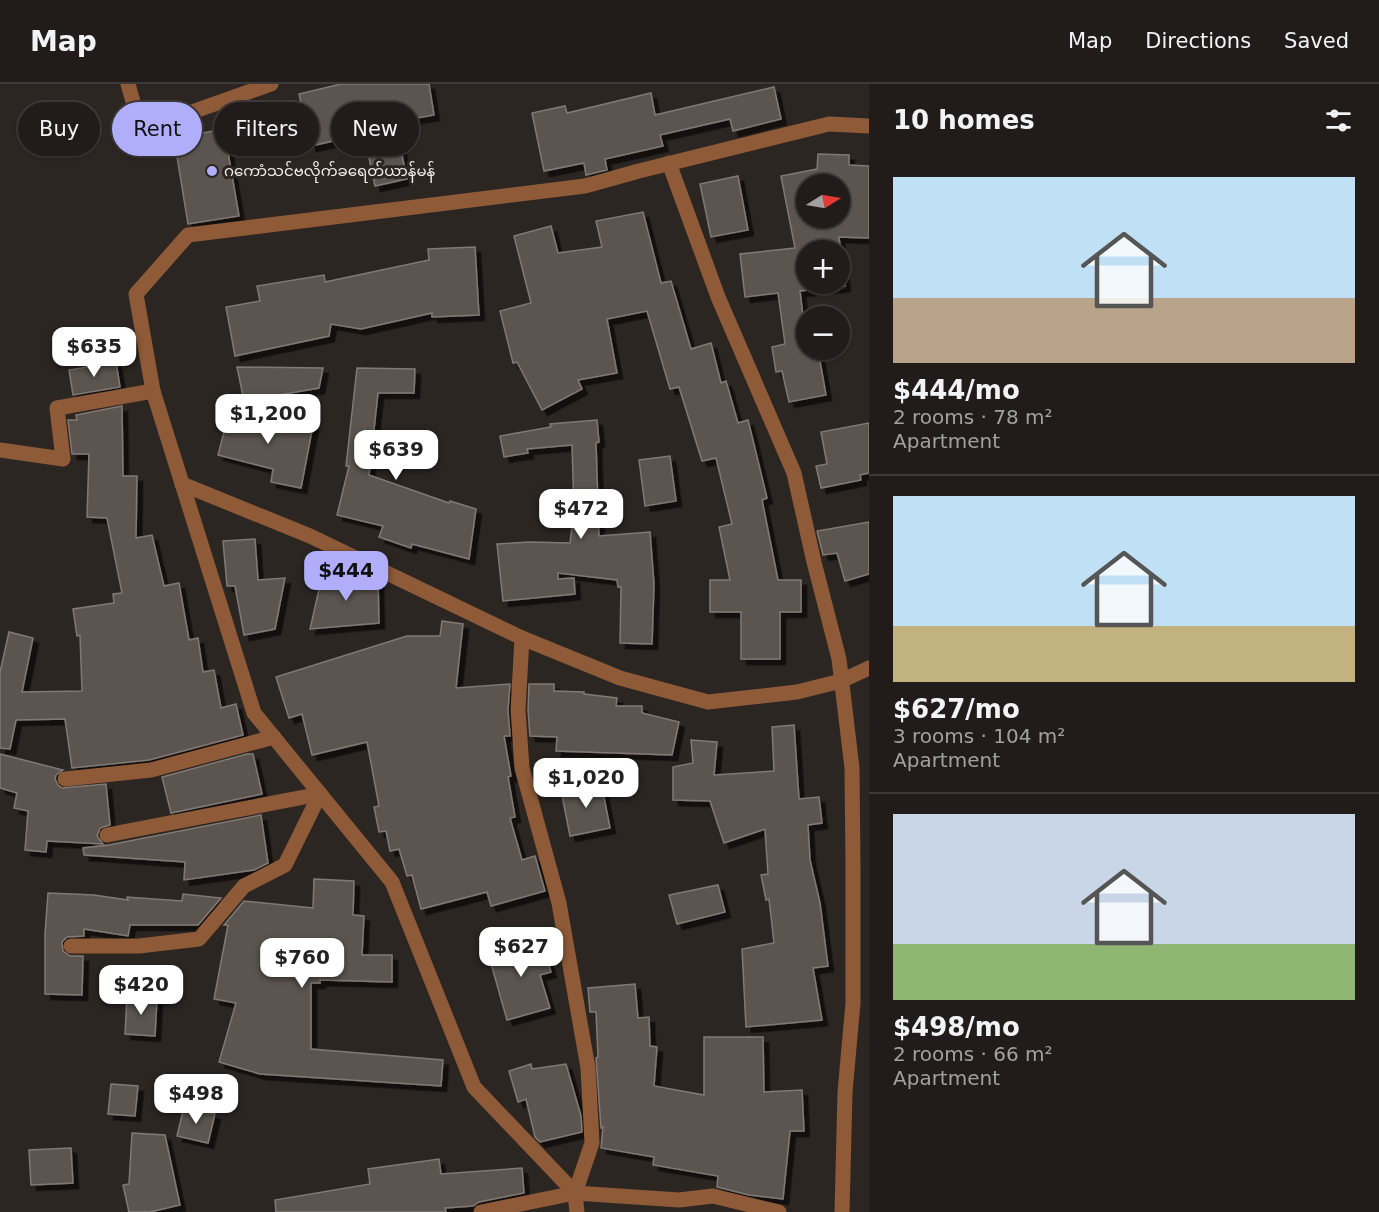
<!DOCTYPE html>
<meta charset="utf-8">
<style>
:root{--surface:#211c1a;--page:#292523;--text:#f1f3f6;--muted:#a2a1a2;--line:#3e3a39;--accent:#b0aefa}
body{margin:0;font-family:"DejaVu Sans","Noto Sans Myanmar",sans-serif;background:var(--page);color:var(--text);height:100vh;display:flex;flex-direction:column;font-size:22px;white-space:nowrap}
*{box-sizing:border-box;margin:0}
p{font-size:20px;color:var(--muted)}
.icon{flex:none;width:33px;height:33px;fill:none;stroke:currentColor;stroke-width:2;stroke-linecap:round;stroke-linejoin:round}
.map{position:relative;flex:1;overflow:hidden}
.side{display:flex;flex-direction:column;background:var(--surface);width:510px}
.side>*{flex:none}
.guide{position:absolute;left:18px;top:18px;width:570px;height:54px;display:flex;gap:12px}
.needle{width:39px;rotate:79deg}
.tools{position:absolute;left:796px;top:90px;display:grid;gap:12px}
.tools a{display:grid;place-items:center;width:54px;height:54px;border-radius:50%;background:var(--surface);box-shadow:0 2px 4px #0004,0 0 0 2px var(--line);font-size:30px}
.price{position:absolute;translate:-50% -51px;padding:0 14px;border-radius:12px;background:#fff;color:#222;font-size:20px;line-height:39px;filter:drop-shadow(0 2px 3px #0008)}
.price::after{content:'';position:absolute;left:50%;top:36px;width:18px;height:14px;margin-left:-9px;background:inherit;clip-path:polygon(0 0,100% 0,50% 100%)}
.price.on{background:var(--accent);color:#111}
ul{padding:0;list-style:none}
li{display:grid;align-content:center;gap:12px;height:318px;padding:0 24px}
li+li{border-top:2px solid var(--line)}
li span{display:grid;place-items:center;height:186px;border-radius:0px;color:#555}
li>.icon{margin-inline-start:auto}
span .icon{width:108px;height:108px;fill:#fffc;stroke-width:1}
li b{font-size:26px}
h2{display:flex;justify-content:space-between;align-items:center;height:72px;padding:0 24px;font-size:26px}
.pill{padding:0 21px;border-radius:27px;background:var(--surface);box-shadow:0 2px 4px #0004,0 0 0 2px var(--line);font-size:21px;line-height:54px}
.pill.on{background:var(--accent);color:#111}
header{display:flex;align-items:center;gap:36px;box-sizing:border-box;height:84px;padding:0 30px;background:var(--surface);border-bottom:2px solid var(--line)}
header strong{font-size:28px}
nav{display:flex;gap:33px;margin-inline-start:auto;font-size:21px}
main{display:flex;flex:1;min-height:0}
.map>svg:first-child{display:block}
.building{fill:#5b544f;stroke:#817975;stroke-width:1.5;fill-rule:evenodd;filter:url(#shadow)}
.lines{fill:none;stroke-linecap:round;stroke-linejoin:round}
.minor{stroke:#8e5a37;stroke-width:15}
.tertiary{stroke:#8e5a37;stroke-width:15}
.poi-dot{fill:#b0aefa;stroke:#2c2622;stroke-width:2}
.labels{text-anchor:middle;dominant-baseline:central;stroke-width:6;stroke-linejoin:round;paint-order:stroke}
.poi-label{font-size:15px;fill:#f3eeec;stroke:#2c2622;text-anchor:start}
</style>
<header>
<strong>Map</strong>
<nav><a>Map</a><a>Directions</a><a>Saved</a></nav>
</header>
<main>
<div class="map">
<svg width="869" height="1128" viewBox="0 0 869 1128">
<defs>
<filter id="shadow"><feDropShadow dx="5.5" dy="5.5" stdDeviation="0" flood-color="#0009"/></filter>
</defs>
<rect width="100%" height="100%" fill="#2c2622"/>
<g class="building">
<path d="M 341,0 L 429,0 L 434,31 L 395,38 L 407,95 L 375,102 L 364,50 L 311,62 L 299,10 Z"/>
<path d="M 774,3 L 781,35 L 733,47 L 730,35 L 660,51 L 663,62 L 605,75 L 607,86 L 586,91 L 584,79 L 544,87 L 532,29 L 565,22 L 567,29 L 651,9 L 655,31 Z"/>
<path d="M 224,45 L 239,132 L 188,140 L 174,54 Z"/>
<path d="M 818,70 L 849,71 L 849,81 L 869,82 L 869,154 L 839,153 L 845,202 L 800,207 L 807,266 L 818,266 L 826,311 L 789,318 L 782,287 L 776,288 L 772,263 L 785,260 L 778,209 L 745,213 L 740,170 L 795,164 L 781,92 L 817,85 ZM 807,100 L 840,100 L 840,134 L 807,134 ZM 807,166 L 840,166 L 840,200 L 807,200 Z"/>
<path d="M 738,92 L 748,146 L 711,153 L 700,100 Z"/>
<path d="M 643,128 L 661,199 L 671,197 L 691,265 L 711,259 L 721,299 L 726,297 L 738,339 L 748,336 L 767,414 L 762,416 L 778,496 L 801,496 L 801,528 L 780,528 L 780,575 L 741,575 L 741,528 L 710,528 L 710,496 L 730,496 L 719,443 L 732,440 L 716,374 L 702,377 L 679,303 L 670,305 L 647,227 L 607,235 L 617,289 L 578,296 L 582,305 L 542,326 L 517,278 L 513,279 L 500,227 L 531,219 L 514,152 L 551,142 L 558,169 L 602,163 L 596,137 Z"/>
<path d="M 475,163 L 479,231 L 432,233 L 432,229 L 361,245 L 331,240 L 329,252 L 235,272 L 226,223 L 260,217 L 257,202 L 324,191 L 325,198 L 429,176 L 428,165 Z"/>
<path d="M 116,278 L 120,303 L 73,311 L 69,286 Z"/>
<path d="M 237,283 L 323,284 L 319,304 L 244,317 Z"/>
<path d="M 357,284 L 415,285 L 414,309 L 378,309 L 369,391 L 449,419 L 450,417 L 476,425 L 469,475 L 412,460 L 411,464 L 379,453 L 383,442 L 337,431 L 349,382 L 346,382 Z"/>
<path d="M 122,322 L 123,392 L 137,392 L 136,454 L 152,451 L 164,502 L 179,499 L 189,556 L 198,554 L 203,588 L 214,586 L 221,624 L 236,620 L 243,651 L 149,676 L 72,684 L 65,635 L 16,636 L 10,665 L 0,664 L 0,588 L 9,548 L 33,554 L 22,608 L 82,607 L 80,551 L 77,552 L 73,525 L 114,519 L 113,510 L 122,509 L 107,434 L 87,433 L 89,370 L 72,370 L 68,336 L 77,336 L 76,331 Z"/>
<path d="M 230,325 L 313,341 L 301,404 L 271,398 L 273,385 L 218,371 Z"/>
<path d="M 597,336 L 599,358 L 596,359 L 599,452 L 650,448 L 654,500 L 652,560 L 620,559 L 621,503 L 618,503 L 617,496 L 558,489 L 558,495 L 574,494 L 575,510 L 503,517 L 497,460 L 529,458 L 570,459 L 574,427 L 572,361 L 527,365 L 528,369 L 504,373 L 500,352 L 551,343 L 550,340 Z"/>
<path d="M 869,339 L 869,389 L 860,391 L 861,396 L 821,404 L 816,382 L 827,380 L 821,348 Z"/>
<path d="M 670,372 L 676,417 L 645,422 L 639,376 Z"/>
<path d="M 869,438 L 869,490 L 845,497 L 837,469 L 823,471 L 817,447 Z"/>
<path d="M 255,455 L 258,496 L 285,494 L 275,545 L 244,551 L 235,502 L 227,502 L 223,457 Z"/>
<path d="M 345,487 L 345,496 L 378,496 L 379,539 L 310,545 L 323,488 Z"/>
<path d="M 442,537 L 463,540 L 456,604 L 510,600 L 508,626 L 510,652 L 504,652 L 511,692 L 508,693 L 515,733 L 510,734 L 522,776 L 535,772 L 545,807 L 491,822 L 487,808 L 421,825 L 412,791 L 407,792 L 399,765 L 390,767 L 386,747 L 379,748 L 374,723 L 379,722 L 367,658 L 312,671 L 302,630 L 289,634 L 276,593 L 407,552 L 440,552 Z"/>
<path d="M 529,600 L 554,600 L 554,607 L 584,608 L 584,610 L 617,614 L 616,622 L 642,622 L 642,629 L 679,638 L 672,671 L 556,667 L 557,653 L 530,652 L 528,626 Z"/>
<path d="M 794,641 L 799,715 L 819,713 L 822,739 L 808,741 L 810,776 L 820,819 L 828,882 L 813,884 L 822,936 L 746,943 L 742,865 L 774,859 L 769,815 L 766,816 L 761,791 L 768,790 L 765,745 L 724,759 L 710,717 L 673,716 L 673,683 L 693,679 L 691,656 L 717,658 L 714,691 L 774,687 L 772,643 Z"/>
<path d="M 0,670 L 63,686 L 56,691 L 55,695 L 58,701 L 62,704 L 106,700 L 110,741 L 100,744 L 97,752 L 103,760 L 47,757 L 46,768 L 25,766 L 28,727 L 14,724 L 17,709 L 0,704 Z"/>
<path d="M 247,670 L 253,670 L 262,710 L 171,729 L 162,693 Z"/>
<path d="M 601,698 L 610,744 L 570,752 L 561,706 Z"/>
<path d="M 261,731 L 268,779 L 254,786 L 184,796 L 185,778 L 84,771 L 83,764 L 109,761 Z"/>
<path d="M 314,795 L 354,797 L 353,831 L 364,832 L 362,871 L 392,871 L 392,898 L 320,896 L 320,899 L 311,899 L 311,965 L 443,976 L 441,1002 L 260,990 L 219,978 L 236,919 L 214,915 L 228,841 L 224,841 L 244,817 L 313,824 Z"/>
<path d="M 718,801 L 725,828 L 677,840 L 669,811 Z"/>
<path d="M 48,809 L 94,811 L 128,816 L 127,813 L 182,817 L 183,810 L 221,814 L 198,841 L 130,841 L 128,852 L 84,845 L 84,852 L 67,853 L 62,858 L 63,867 L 70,872 L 83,872 L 82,911 L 45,910 L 45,850 Z"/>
<path d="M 541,854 L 551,888 L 540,891 L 550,924 L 507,936 L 488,869 Z"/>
<path d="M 635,900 L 638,934 L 649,933 L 650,962 L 657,963 L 654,1002 L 704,1011 L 704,953 L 763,953 L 764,1008 L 802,1006 L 804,1047 L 790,1047 L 783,1115 L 749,1111 L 717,1103 L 718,1092 L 653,1081 L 654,1073 L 601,1064 L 603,1043 L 601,1044 L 596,974 L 598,973 L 596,928 L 590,928 L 588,904 Z"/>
<path d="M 127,913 L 157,915 L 155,952 L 125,950 Z"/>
<path d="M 531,980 L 532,985 L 566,980 L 581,1032 L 582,1048 L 540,1058 L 535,1053 L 526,1015 L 518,1018 L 509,987 Z"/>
<path d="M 111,1000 L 138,1002 L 135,1032 L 108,1030 Z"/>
<path d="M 184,1023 L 215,1030 L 208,1059 L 177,1052 Z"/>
<path d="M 132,1049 L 165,1051 L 180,1121 L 150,1128 L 129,1128 L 123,1101 L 129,1100 Z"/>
<path d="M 71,1064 L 73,1099 L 31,1101 L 29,1066 Z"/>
<path d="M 439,1075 L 441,1090 L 522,1084 L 524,1109 L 479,1118 L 473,1122 L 445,1124 L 446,1128 L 276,1128 L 275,1116 L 370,1100 L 368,1085 Z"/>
</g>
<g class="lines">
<g class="minor">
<path d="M 128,0 L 141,46 L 271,0"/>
<path d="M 669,79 L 718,213 L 794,389 L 814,478 L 839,575 L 852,684 L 853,782 L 853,919 L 845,1008 L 842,1128"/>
<path d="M 0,366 L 63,375 L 57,324 L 153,307"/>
<path d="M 182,400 L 310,452 L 522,554 L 620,594 L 708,618 L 797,608 L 841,597 L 869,584"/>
<path d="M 522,554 L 518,626 L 522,684 L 559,819 L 588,984 L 592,1059 L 575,1109"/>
<path d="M 65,695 L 151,686 L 274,653"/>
<path d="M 107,751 L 320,710"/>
<path d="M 71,862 L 139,862 L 199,855 L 244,802 L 285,781 L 320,710"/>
<path d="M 481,1128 L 575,1109 L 679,1116 L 713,1112 L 779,1128"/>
</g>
<path class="tertiary" d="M 577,1128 L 575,1109 L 474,1003 L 392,798 L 254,629 L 153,307 L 136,210 L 188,151 L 585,102 L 639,87 L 829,40 L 869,42"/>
</g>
<circle class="poi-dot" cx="212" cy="87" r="6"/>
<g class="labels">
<g class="poi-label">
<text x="224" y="87">ဂကောံသင်ဗလိုက်ခရေတ်ယာန်မန်</text>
</g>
</g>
</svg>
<div class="tools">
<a><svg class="needle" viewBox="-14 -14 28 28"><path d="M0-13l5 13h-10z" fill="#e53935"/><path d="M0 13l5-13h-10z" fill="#a2a1a2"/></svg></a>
<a>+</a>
<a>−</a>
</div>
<b class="price" style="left:94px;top:294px">$635</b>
<b class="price" style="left:268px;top:361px">$1,200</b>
<b class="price" style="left:396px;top:397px">$639</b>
<b class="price" style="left:581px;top:456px">$472</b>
<b class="price on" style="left:346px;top:518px">$444</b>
<b class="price" style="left:586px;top:725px">$1,020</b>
<b class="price" style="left:521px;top:894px">$627</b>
<b class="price" style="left:302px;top:905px">$760</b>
<b class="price" style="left:141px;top:932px">$420</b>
<b class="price" style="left:196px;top:1041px">$498</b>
<div class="guide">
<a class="pill">Buy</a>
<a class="pill on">Rent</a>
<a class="pill">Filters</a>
<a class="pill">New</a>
</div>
</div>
<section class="side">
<h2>10 homes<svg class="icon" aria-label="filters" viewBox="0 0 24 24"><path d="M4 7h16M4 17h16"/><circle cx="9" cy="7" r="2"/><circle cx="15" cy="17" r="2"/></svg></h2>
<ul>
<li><span style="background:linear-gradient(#bfe0f5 65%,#b9a48a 0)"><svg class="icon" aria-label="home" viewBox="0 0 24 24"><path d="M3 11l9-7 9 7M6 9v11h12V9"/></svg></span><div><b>$444/mo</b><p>2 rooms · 78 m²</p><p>Apartment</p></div></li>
<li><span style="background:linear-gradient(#bfe0f5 70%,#c2b280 0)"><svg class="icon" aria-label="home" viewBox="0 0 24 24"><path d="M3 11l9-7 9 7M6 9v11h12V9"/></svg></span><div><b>$627/mo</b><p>3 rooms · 104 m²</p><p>Apartment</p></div></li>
<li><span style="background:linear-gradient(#c9d6e8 70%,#8fb573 0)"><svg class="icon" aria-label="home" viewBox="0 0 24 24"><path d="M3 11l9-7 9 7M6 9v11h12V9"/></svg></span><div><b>$498/mo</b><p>2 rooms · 66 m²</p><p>Apartment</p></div></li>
</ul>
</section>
</main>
